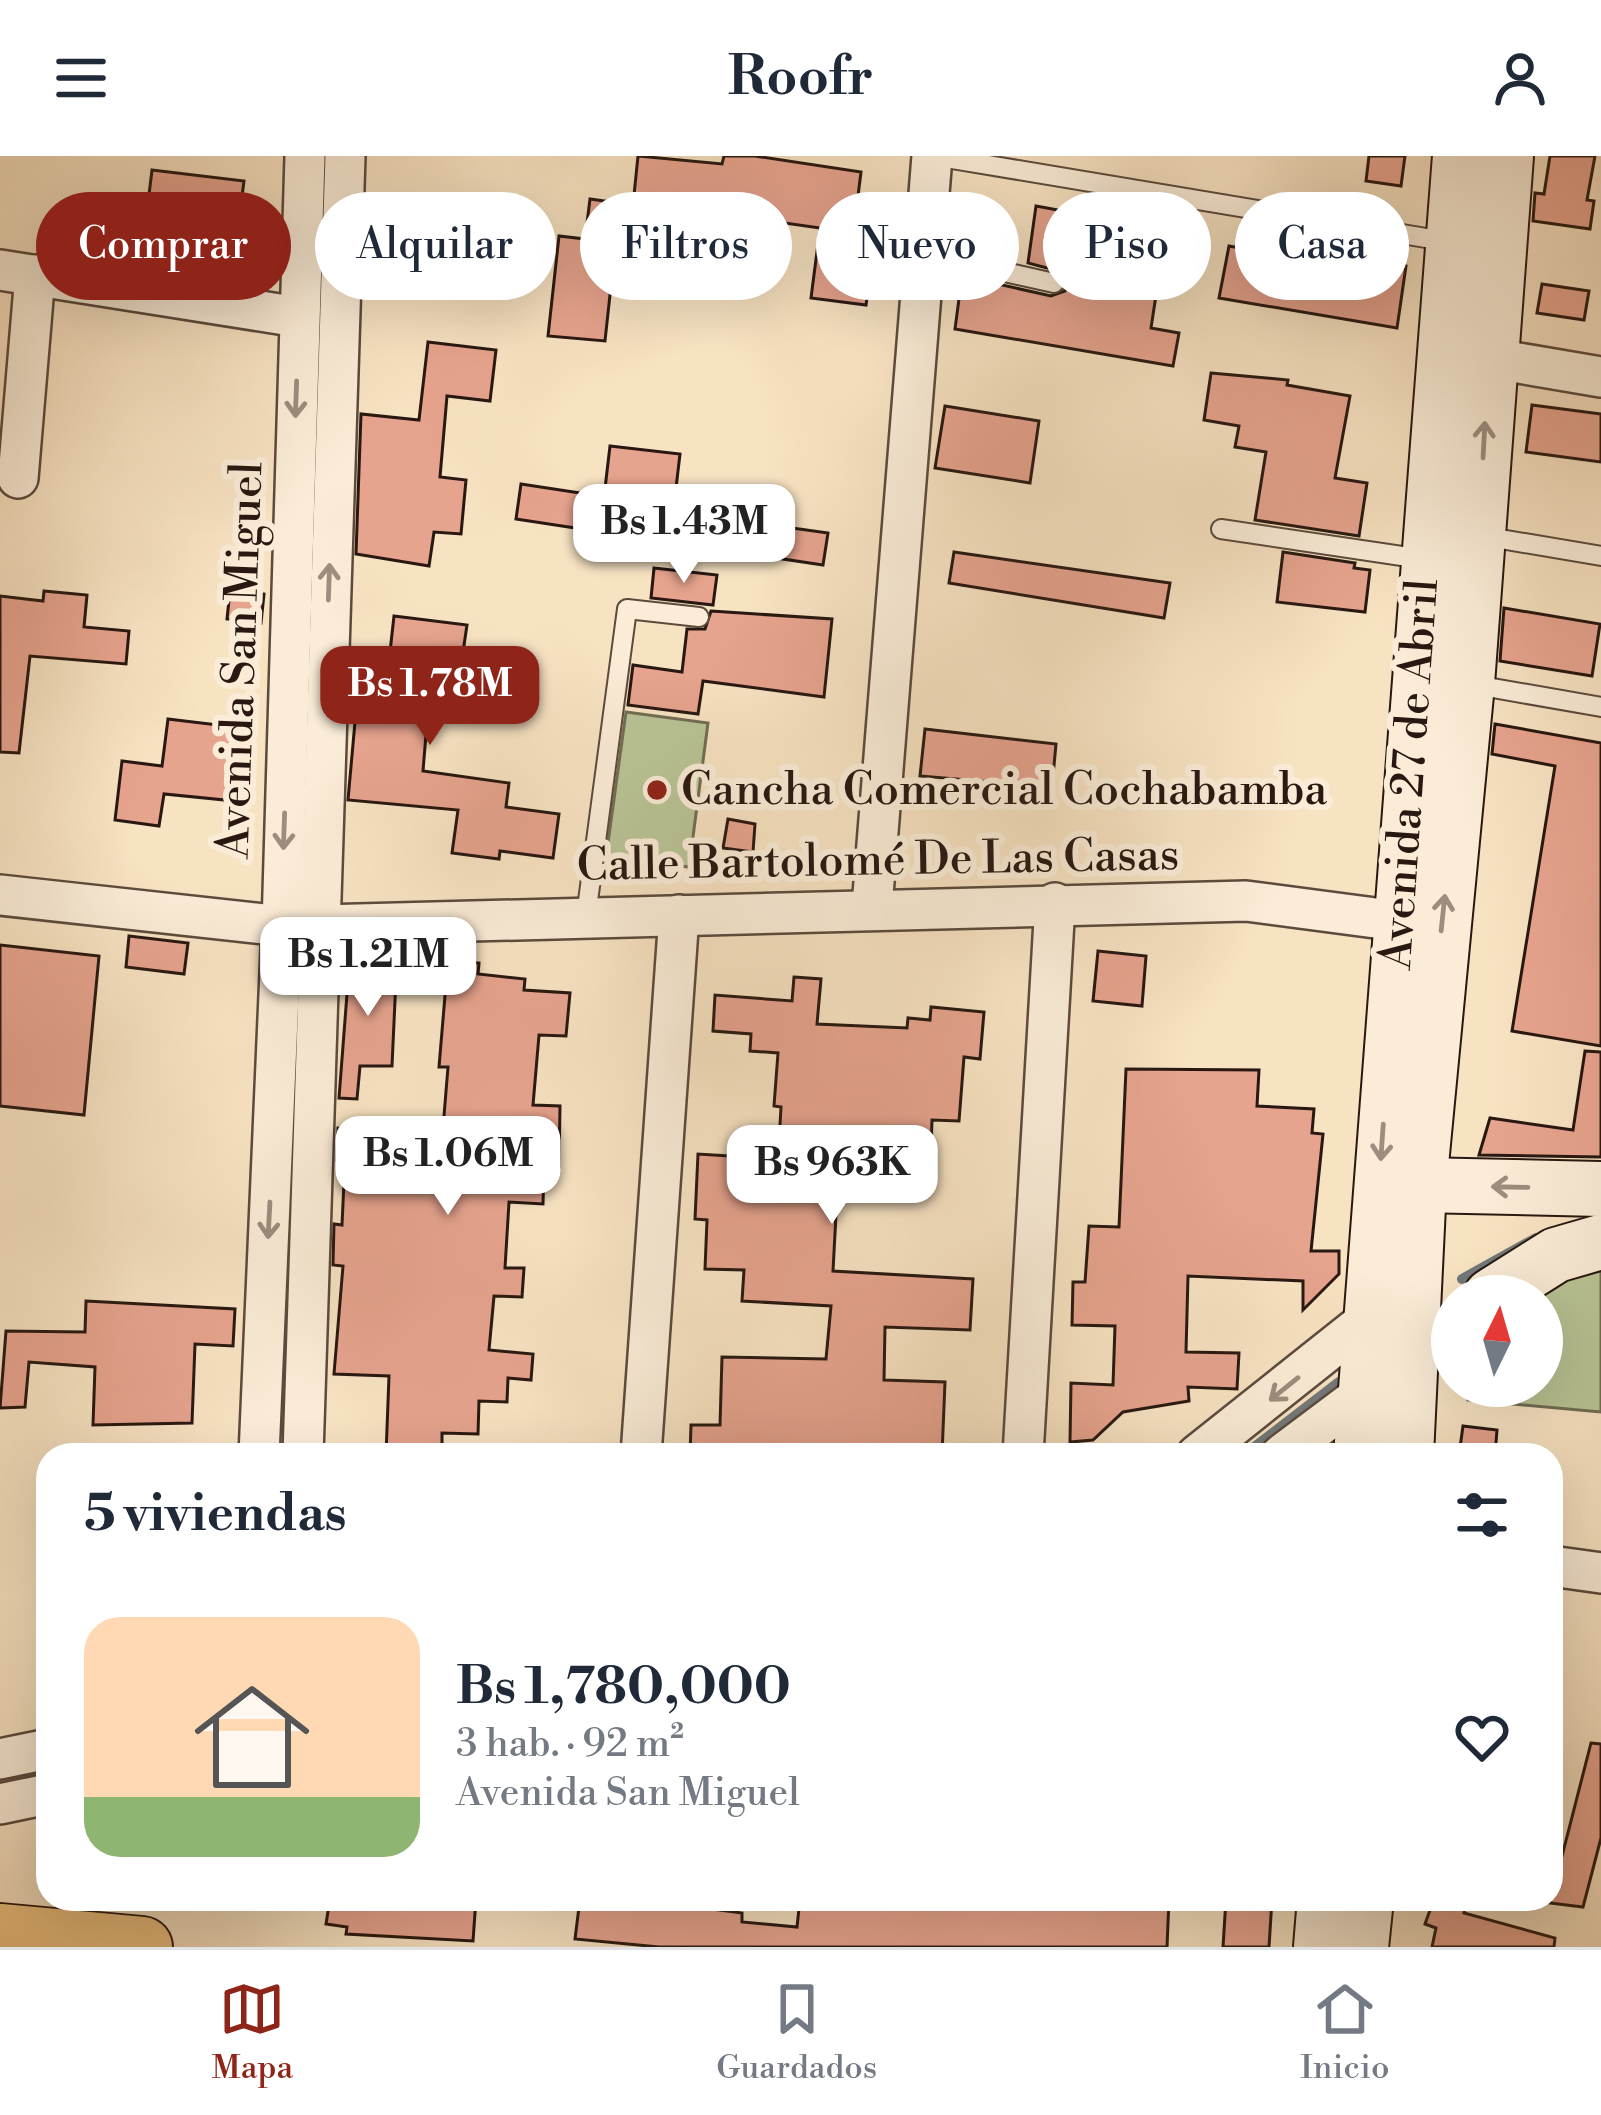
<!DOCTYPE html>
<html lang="es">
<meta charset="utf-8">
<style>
:root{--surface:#fff;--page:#f6f6f7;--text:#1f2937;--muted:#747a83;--line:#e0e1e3;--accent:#8f2418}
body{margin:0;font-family:"Libre Bodoni",serif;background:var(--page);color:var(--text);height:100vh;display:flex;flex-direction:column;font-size:45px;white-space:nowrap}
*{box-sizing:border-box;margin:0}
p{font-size:39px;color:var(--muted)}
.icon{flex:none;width:66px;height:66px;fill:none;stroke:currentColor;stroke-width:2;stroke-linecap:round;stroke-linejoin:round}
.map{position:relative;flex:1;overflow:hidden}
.details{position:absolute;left:36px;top:1287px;width:1527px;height:468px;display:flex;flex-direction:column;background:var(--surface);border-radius:36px;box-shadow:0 12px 48px #0002}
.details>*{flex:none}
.guide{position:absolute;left:36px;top:36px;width:1530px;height:108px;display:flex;gap:24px}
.needle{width:78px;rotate:5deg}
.fabs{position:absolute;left:1431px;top:1119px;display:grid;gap:24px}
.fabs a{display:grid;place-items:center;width:132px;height:132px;border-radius:50%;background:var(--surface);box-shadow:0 12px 48px #0002;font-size:60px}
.price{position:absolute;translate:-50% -102px;padding:0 27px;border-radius:24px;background:#fff;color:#222;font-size:39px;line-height:78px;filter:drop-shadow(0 3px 6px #0008)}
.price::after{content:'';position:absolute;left:50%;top:72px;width:36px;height:27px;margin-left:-18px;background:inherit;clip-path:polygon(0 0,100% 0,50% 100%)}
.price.on{background:var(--accent);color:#fff}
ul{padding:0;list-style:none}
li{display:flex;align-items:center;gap:36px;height:300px;padding:0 48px}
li+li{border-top:3px solid var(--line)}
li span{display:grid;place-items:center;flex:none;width:336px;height:240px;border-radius:36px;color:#555}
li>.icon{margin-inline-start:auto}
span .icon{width:144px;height:144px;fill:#fffc;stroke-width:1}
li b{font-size:51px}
h2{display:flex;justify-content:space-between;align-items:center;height:144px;padding:0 48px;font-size:51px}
.pill{padding:0 42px;border-radius:54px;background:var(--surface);box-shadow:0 12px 48px #0002;font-size:42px;line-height:108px}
.pill.on{background:var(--accent);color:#fff}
header{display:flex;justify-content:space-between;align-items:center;height:156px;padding:0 48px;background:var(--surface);font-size:54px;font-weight:600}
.dock{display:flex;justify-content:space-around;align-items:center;height:168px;border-top:3px solid var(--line);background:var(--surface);font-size:33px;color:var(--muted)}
.dock a{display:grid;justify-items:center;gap:6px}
.dock .on{color:var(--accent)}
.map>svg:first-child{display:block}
.green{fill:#b9c496;stroke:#706e54;stroke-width:3}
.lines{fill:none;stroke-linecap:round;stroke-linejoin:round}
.stream{stroke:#727979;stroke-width:10}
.building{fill:#e6a38e;stroke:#281811;stroke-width:3}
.lane-casing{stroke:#5c4a3d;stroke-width:22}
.street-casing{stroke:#5c4a3d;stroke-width:44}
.secondary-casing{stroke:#281811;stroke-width:58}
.primary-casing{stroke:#281811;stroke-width:64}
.lane{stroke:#faecd7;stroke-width:18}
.street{stroke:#faecd7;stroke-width:39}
.secondary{stroke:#faecd7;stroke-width:54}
.primary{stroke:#ecc181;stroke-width:60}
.oneway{stroke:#9c8d7e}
.poi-dot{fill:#8f2418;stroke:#faecd7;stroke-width:4.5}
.labels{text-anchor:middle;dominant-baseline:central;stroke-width:12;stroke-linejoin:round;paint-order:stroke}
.street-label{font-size:45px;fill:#281811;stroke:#faecd7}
.poi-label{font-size:45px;fill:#281811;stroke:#faecd7;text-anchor:start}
</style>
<header><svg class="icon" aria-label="menu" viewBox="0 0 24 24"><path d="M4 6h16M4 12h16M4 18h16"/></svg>Roofr<svg class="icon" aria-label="person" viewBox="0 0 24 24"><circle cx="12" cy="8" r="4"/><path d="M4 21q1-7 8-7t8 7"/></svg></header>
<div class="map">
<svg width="1601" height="1791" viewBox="0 0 1601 1791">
<rect width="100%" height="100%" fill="#f7e2c2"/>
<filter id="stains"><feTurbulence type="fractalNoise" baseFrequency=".00167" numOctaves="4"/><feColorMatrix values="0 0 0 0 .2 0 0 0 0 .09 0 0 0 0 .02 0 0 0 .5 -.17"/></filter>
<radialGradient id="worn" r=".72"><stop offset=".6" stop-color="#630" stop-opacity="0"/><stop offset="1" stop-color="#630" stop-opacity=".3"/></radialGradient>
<g class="green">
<path d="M 626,556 L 708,567 L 689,711 L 606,701 Z"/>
<path d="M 1601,1103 L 1601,1256 L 1468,1244 L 1470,1230 L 1542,1230 L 1542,1140 L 1515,1140 Z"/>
</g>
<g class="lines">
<g class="stream">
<path d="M 1462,1123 L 1536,1082"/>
<path d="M 1244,1299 L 1339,1226"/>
<path d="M 0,1626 L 48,1616"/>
</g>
</g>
<g class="building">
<path d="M 638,0 L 722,8 L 724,0 L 755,0 L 861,16 L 851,96 L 873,99 L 866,149 L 811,142 L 820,72 L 708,56 L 695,124 L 613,111 L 605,185 L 548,180 L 559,80 L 585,83 L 590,43 L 633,49 Z"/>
<path d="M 1369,0 L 1405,0 L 1401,30 L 1366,25 Z"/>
<path d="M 1550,0 L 1595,0 L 1587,44 L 1594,45 L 1590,73 L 1533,65 L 1535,37 L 1544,38 Z"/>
<path d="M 152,14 L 244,25 L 234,102 L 278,109 L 278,115 L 259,131 L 169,116 L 174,78 L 164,57 L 147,55 Z"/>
<path d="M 1036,50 L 1166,74 L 1151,172 L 1179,177 L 1173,210 L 955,173 L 962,120 L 1051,140 L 1065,135 L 1062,116 L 1028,107 Z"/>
<path d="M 1229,90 L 1296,102 L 1298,92 L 1406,110 L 1397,172 L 1219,142 Z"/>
<path d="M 1542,128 L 1589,135 L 1584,164 L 1537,157 Z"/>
<path d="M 428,186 L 496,194 L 490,245 L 447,240 L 440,321 L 466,324 L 461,378 L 434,376 L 429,410 L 356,398 L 361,258 L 419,264 Z"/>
<path d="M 1211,217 L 1288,224 L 1287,229 L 1350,240 L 1335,322 L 1367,327 L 1359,380 L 1255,364 L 1266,296 L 1235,291 L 1239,270 L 1204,264 Z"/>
<path d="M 1532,249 L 1601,258 L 1601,306 L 1526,296 Z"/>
<path d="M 945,250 L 1039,265 L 1030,327 L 935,312 Z"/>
<path d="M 610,290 L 680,298 L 674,349 L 604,341 Z"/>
<path d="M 521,328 L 626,344 L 621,379 L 516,363 Z"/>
<path d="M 701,359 L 828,377 L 823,409 L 696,390 Z"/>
<path d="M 954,396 L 1170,427 L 1164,462 L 949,427 Z"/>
<path d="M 1283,396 L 1355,407 L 1354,412 L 1370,414 L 1365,456 L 1277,446 Z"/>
<path d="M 654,412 L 717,419 L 713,449 L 651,442 Z"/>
<path d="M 44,435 L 87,439 L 84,471 L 129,475 L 126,508 L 30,500 L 19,597 L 0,596 L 0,440 L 43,445 Z"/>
<path d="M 230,435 L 264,438 L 261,467 L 227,463 Z"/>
<path d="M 1504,452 L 1600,468 L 1592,520 L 1500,505 Z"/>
<path d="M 711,455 L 832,463 L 824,541 L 703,525 L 698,558 L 628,549 L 633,509 L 682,516 L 687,473 L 705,473 Z"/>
<path d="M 394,460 L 467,469 L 463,496 L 446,493 L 439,543 L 429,542 L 423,615 L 509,627 L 506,651 L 559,658 L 553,702 L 500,695 L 499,703 L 452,697 L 458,654 L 348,644 L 360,510 L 366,511 L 368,494 L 390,496 Z"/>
<path d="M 168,563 L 243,572 L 235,645 L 164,638 L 159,670 L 115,664 L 122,605 L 162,610 Z"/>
<path d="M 1495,568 L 1601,587 L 1601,890 L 1512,875 L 1555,610 L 1492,598 Z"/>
<path d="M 925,573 L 1056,588 L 1052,631 L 920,620 Z"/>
<path d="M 728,663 L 755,668 L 753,696 L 723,692 Z"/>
<path d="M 129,780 L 188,787 L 184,818 L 126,811 Z"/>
<path d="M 0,789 L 99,800 L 84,959 L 0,950 Z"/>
<path d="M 1098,795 L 1146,800 L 1142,850 L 1093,845 Z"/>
<path d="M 350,799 L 397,801 L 392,910 L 360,910 L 357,943 L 339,942 Z"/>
<path d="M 448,804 L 479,807 L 478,818 L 525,823 L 524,834 L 570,837 L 566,880 L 539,879 L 533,949 L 560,950 L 559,1011 L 544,1011 L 543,1048 L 509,1046 L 505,1112 L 524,1112 L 522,1141 L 494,1140 L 489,1194 L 533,1198 L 531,1224 L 508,1222 L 507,1246 L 479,1245 L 478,1278 L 442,1277 L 442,1299 L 386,1299 L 389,1220 L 334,1218 L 343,1110 L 333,1109 L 334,1068 L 342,1069 L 345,1004 L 337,1004 L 338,972 L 377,973 L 377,981 L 442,984 L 448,911 L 439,911 Z"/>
<path d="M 794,821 L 821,823 L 817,868 L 907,872 L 908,862 L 930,864 L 931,851 L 984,856 L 980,903 L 964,901 L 959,965 L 932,964 L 930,1026 L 838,1021 L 833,1115 L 973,1123 L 970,1174 L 885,1171 L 884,1224 L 945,1226 L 942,1299 L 690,1299 L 691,1269 L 720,1269 L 722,1201 L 826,1203 L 831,1150 L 742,1145 L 744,1114 L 705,1113 L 707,1064 L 695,1063 L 698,998 L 778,1003 L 781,951 L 774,950 L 778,897 L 750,895 L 751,878 L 713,875 L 715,839 L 792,845 Z"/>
<path d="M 1585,895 L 1601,896 L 1601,1001 L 1479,999 L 1490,962 L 1573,974 Z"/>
<path d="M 1126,913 L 1259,914 L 1257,950 L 1314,953 L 1312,977 L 1323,978 L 1311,1095 L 1339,1095 L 1339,1118 L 1303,1154 L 1303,1125 L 1188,1120 L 1186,1196 L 1239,1197 L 1237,1233 L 1188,1231 L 1189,1245 L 1123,1256 L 1093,1284 L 1070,1286 L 1071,1227 L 1113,1229 L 1115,1170 L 1072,1169 L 1073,1126 L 1085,1126 L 1089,1070 L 1119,1071 Z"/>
<path d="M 86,1145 L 235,1153 L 233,1190 L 195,1188 L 192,1267 L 93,1269 L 95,1211 L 29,1206 L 25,1251 L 0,1252 L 6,1175 L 85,1176 Z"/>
<path d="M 1463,1270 L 1497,1274 L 1495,1299 L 1459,1299 Z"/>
<path d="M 1591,1587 L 1601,1588 L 1601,1682 L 1583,1751 L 1550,1747 Z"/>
<path d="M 330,1743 L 476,1743 L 473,1785 L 346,1778 L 347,1771 L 326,1768 Z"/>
<path d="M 580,1743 L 683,1743 L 682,1749 L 742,1757 L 742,1766 L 797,1771 L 800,1743 L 1169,1743 L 1167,1791 L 659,1791 L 575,1783 Z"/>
<path d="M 1226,1743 L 1272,1743 L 1269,1791 L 1223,1791 Z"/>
<path d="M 1434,1743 L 1465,1752 L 1464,1757 L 1555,1782 L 1554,1791 L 1432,1791 L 1436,1772 L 1425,1768 Z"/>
</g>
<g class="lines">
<defs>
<g id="lane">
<path d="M 934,0 L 1450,86"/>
<path d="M 924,98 L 1054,127"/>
<path d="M 1221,373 L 1422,403"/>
<path d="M 1483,380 L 1601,400"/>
<path d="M 1470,528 L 1601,551"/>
<path d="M 586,760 L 627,453 L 699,461"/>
</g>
<g id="street">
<path d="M 0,114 L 298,161"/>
<path d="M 1489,202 L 1601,221"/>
<path d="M 18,322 L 35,119"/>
<path d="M 0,739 L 282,770 L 1246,745 L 1398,765"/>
<path d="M 872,751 L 932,0"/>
<path d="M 259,1299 L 282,770 L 305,0"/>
<path d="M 303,1299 L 345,0"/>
<path d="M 641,1299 L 679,759"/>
<path d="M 1023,1299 L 1055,747"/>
<path d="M 1197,1299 L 1368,1163"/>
<path d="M 1281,1299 L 1366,1235"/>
<path d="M 1551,1410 L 1601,1417"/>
<path d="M 0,1603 L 48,1593"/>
<path d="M 0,1648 L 48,1638"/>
</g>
<g id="secondary">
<path d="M 1419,1029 L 1601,1033"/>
<path d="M 1491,1140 L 1556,1099 L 1601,1086"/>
<path d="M 1361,1299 L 1460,0"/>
<path d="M 1406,1299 L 1419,1029 L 1467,528 L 1506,0"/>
<path d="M 1321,1791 L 1325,1743"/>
<path d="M 1361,1791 L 1366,1743"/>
</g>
<path id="primary" d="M 0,1778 L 142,1791"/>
</defs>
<use href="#lane" class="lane-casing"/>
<use href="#street" class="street-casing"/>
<use href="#secondary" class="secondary-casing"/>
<use href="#primary" class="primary-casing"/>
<use href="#lane" class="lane"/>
<use href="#street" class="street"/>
<use href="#secondary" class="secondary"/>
<use href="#primary" class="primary"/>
</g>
<defs><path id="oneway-shaft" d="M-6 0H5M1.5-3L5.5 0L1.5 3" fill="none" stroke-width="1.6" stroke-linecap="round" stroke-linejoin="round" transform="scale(3)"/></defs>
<g class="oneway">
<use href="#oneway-shaft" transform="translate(296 243) rotate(92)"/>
<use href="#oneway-shaft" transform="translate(1484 284) rotate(-87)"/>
<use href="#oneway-shaft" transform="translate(329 426) rotate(-88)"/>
<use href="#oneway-shaft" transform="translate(284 675) rotate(92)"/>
<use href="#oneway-shaft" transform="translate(1443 757) rotate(-84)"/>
<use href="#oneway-shaft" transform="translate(1382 986) rotate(94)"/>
<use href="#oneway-shaft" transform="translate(1510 1031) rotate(-179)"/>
<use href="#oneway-shaft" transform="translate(269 1064) rotate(93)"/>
<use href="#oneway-shaft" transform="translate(1284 1233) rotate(141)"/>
</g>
<circle class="poi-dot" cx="657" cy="634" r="12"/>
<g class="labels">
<g class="street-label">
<text transform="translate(241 504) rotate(-88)">Avenida San Miguel</text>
<text transform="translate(1410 618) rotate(-86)">Avenida 27 de Abril</text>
<text transform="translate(878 705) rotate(-1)">Calle Bartolomé De Las Casas</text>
</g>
<g class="poi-label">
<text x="681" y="634">Cancha Comercial Cochabamba</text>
</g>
</g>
<rect width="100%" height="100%" filter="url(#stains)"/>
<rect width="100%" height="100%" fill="url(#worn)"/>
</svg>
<div class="fabs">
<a><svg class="needle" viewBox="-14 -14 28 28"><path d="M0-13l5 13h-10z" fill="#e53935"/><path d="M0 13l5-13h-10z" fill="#747a83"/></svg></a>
</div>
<b class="price" style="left:684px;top:430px">Bs 1.43M</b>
<b class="price on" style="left:430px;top:592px">Bs 1.78M</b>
<b class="price" style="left:368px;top:863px">Bs 1.21M</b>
<b class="price" style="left:448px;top:1062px">Bs 1.06M</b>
<b class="price" style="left:832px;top:1071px">Bs 963K</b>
<div class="guide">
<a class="pill on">Comprar</a>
<a class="pill">Alquilar</a>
<a class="pill">Filtros</a>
<a class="pill">Nuevo</a>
<a class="pill">Piso</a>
<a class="pill">Casa</a>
</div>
<section class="details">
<h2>5 viviendas<svg class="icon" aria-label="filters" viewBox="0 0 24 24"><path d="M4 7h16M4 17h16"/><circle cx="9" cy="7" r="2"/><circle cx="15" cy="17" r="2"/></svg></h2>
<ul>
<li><span style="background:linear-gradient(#ffd9b3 75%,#8fb573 0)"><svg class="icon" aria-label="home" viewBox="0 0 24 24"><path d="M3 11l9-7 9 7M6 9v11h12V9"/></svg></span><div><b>Bs 1,780,000</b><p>3 hab. · 92 m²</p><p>Avenida San Miguel</p></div><svg class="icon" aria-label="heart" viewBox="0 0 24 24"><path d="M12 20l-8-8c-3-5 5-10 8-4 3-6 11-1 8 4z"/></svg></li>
</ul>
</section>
</div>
<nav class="dock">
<a class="on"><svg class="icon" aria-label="map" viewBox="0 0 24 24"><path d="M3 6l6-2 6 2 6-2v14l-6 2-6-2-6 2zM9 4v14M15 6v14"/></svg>Mapa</a>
<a><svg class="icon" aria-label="saved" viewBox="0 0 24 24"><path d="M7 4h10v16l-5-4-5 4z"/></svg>Guardados</a>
<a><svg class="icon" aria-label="home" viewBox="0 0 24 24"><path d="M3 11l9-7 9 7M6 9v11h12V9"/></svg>Inicio</a>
</nav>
